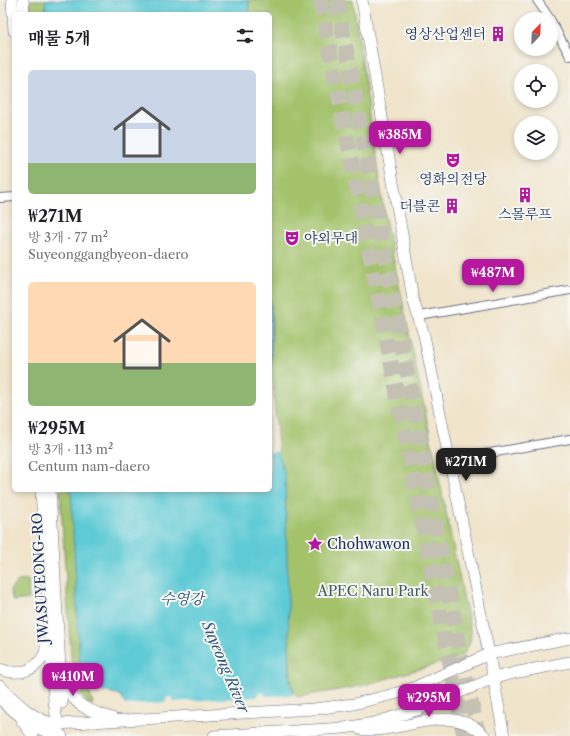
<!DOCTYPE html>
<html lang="ko">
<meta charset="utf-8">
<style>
:root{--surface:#fff;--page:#f6f6f6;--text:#202124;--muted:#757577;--accent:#b5179e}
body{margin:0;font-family:"Libre Caslon Text","Noto Serif KR",serif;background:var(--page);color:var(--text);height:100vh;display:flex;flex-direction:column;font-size:15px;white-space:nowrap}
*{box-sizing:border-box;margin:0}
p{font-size:13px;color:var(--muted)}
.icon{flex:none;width:22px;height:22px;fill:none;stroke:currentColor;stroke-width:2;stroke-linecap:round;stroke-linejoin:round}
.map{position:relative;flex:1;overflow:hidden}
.drawer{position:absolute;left:12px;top:12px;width:260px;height:480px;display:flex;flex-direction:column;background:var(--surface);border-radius:6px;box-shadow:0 2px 6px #0003}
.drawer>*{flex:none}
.needle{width:26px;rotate:23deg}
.buttons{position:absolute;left:514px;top:12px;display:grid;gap:8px}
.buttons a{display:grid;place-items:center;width:44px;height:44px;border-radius:50%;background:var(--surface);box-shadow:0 2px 6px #0003;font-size:20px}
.price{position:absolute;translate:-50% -34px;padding:0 9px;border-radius:8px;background:var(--accent);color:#fff;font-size:13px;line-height:26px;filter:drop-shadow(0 1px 2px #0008)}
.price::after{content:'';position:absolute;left:50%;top:24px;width:12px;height:9px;margin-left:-6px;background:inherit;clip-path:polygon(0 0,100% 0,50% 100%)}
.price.on{background:#222;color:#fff}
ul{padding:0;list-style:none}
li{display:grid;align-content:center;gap:8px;height:212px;padding:0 16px}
li span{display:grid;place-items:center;height:124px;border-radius:6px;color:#555}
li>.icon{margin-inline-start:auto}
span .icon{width:72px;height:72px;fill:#fffc;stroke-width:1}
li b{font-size:17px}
h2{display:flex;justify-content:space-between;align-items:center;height:48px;padding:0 16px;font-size:17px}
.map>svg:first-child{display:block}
.green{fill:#a3c26a;stroke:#5f7864}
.water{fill:#5dcad5;stroke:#3c7c9a}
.pier{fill:#f0e4ca}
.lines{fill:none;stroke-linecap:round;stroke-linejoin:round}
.highway-tunnel{stroke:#c5c0b4;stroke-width:15;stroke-dasharray:15 8;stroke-linecap:butt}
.street-casing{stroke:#666e84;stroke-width:10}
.secondary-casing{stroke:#666e84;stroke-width:12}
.street{stroke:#fff;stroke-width:8}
.secondary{stroke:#fff;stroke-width:11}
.labels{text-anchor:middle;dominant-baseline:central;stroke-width:4;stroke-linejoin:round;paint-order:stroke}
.poi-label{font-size:14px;fill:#1b2f5e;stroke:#f6f6f2;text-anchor:end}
.street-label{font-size:14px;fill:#1b2f5e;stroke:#f6f6f2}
.park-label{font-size:14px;fill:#445b62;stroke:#f6f6f2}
.water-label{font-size:15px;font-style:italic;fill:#2c567c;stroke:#f6f6f2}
</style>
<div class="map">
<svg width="570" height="736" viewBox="0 0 570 736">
<rect width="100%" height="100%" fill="#f6f6f2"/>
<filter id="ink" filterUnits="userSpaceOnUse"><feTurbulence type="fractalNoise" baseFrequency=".025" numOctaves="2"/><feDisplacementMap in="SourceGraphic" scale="8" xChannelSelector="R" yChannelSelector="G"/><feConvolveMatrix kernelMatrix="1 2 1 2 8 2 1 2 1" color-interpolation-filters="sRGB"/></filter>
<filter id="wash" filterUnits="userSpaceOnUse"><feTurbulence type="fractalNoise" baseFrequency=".012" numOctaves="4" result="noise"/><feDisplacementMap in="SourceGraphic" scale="16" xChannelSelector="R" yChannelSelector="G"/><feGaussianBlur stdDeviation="0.9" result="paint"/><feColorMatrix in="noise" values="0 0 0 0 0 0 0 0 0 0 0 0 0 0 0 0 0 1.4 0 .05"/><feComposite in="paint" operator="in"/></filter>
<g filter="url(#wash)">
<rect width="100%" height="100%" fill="#f0e4ca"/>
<g class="green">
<path d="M 30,0 L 51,0 L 52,14 L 31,14 Z"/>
<path d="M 249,0 L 353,0 L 384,213 L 471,633 C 471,643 467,650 461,657 L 361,686 L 297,697 L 291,683 L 278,452 L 270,348 L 270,14 L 249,14 Z"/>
<path d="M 60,490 L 78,490 L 84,676 L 93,704 L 88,704 L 77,688 L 72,671 Z"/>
<path d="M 28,580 L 29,599 L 13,601 L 10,590 L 18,581 Z"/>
</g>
<g class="water">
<path d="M 45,0 L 248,0 L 249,14 L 46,14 Z"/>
<path d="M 270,296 L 272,318 L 271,367 L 277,441 L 278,452 L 285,475 L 290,681 L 303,736 L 126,706 L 121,696 L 118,694 C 99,691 84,691 80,669 L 71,490 L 270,490 Z"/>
</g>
<g class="pier">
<path d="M 270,367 L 271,367 L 278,452 L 270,452 Z"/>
<path d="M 261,692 L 264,693 L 266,696 L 296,695 L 305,736 L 125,736 L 124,705 L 165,702 L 168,697 L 172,698 L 173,702 L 257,697 L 258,694 Z"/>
</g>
</g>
<g filter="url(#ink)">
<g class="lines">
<g class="highway-tunnel">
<path d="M 320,0 L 464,736"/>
<path d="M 337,0 L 461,657 L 479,736"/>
</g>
<defs>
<g id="street">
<path d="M 537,0 L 550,19"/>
<path d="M 551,21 L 570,56"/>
<path d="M 0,198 L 14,197"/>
<path d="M 419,316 L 570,290"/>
<path d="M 450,460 L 570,439"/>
</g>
<g id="secondary">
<path d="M 12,0 L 14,31"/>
<path d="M 23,0 L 24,14"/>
<path d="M 362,0 L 413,299 L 424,335 L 489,654 L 504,736"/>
<path d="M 41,490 L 54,701 L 59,736"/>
<path d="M 50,490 L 62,703"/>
<path d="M 0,669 C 17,676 35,672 44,655 C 46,652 46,647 46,643"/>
<path d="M 64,676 C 71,707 86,709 112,718"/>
<path d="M 0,686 C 16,702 34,721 57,724 L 314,709 L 354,704 L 394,694 L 413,688 L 489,654 L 570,638"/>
<path d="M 0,699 C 19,716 37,732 62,736"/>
<path d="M 22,721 L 33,736"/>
<path d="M 360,729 C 403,736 450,699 485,736"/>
<path d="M 214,736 L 344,728 L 374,723 L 420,709 L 494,678 L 514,673 L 570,662"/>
</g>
</defs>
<use href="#street" class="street-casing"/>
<use href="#secondary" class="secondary-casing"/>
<use href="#street" class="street"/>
<use href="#secondary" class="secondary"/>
</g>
</g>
<defs>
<symbol id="building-bare" viewBox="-9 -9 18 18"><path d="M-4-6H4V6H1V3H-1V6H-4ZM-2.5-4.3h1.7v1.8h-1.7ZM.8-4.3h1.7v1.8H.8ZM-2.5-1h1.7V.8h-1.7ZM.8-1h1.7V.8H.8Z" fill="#b5179e" stroke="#f6f6f2" stroke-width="2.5" paint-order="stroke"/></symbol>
<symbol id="theatre-bare" viewBox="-9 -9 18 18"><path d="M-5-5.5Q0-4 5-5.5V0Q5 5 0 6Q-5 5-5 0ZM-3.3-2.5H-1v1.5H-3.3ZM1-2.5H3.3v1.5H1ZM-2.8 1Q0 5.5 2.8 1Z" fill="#b5179e" stroke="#f6f6f2" stroke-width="2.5" paint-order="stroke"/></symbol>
<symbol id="sight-bare" viewBox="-9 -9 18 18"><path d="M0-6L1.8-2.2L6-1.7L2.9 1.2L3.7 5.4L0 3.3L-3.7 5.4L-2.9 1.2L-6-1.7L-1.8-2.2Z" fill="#b5179e" stroke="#f6f6f2" stroke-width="2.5" paint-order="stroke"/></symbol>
</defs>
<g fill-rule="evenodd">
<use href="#building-bare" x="487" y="23" width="22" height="22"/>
<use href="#theatre-bare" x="442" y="149" width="22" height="22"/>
<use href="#building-bare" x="514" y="184" width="22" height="22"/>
<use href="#building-bare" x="441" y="195" width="22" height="22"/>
<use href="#theatre-bare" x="281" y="227" width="22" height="22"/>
<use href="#sight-bare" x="304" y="533" width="22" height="22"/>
</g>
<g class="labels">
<g class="poi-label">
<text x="486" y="34">영상산업센터</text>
<text x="453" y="179" text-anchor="middle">영화의전당</text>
<text x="440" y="206">더블콘</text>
<text x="525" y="214" text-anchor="middle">스몰루프</text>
<text x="304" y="238" text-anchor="start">야외무대</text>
<text x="327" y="544" text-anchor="start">Chohwawon</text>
</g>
<g class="street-label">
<text transform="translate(40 578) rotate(-93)">JWASUYEONG-RO</text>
</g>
<g class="park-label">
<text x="373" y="591">APEC Naru Park</text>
</g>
<g class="water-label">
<text x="182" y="598">수영강</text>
<text transform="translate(226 667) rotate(67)">Suyeong River</text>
</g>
</g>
</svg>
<div class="buttons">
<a><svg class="needle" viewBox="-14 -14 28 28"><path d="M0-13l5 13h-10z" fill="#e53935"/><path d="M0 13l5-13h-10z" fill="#757577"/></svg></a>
<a><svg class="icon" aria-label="locate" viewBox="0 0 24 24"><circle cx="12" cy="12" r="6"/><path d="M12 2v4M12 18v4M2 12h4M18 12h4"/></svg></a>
<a><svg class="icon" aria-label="layers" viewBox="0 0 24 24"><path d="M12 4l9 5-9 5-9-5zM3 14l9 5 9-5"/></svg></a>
</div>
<b class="price" style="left:400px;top:155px">₩385M</b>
<b class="price" style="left:493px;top:293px">₩487M</b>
<b class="price on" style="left:466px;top:482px">₩271M</b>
<b class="price" style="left:73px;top:697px">₩410M</b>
<b class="price" style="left:429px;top:718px">₩295M</b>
<section class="drawer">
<h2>매물 5개<svg class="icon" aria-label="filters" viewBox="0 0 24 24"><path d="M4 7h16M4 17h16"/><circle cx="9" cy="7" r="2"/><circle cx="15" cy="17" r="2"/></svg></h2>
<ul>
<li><span style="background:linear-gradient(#c9d6e8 75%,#8fb573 0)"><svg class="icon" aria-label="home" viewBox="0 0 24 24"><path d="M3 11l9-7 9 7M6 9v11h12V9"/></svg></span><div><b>₩271M</b><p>방 3개 · 77 m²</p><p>Suyeonggangbyeon-daero</p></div></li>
<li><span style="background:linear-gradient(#ffd9b3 65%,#8fb573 0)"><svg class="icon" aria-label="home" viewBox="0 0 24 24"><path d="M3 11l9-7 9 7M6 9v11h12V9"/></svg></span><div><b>₩295M</b><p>방 3개 · 113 m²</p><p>Centum nam-daero</p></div></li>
</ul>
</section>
</div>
